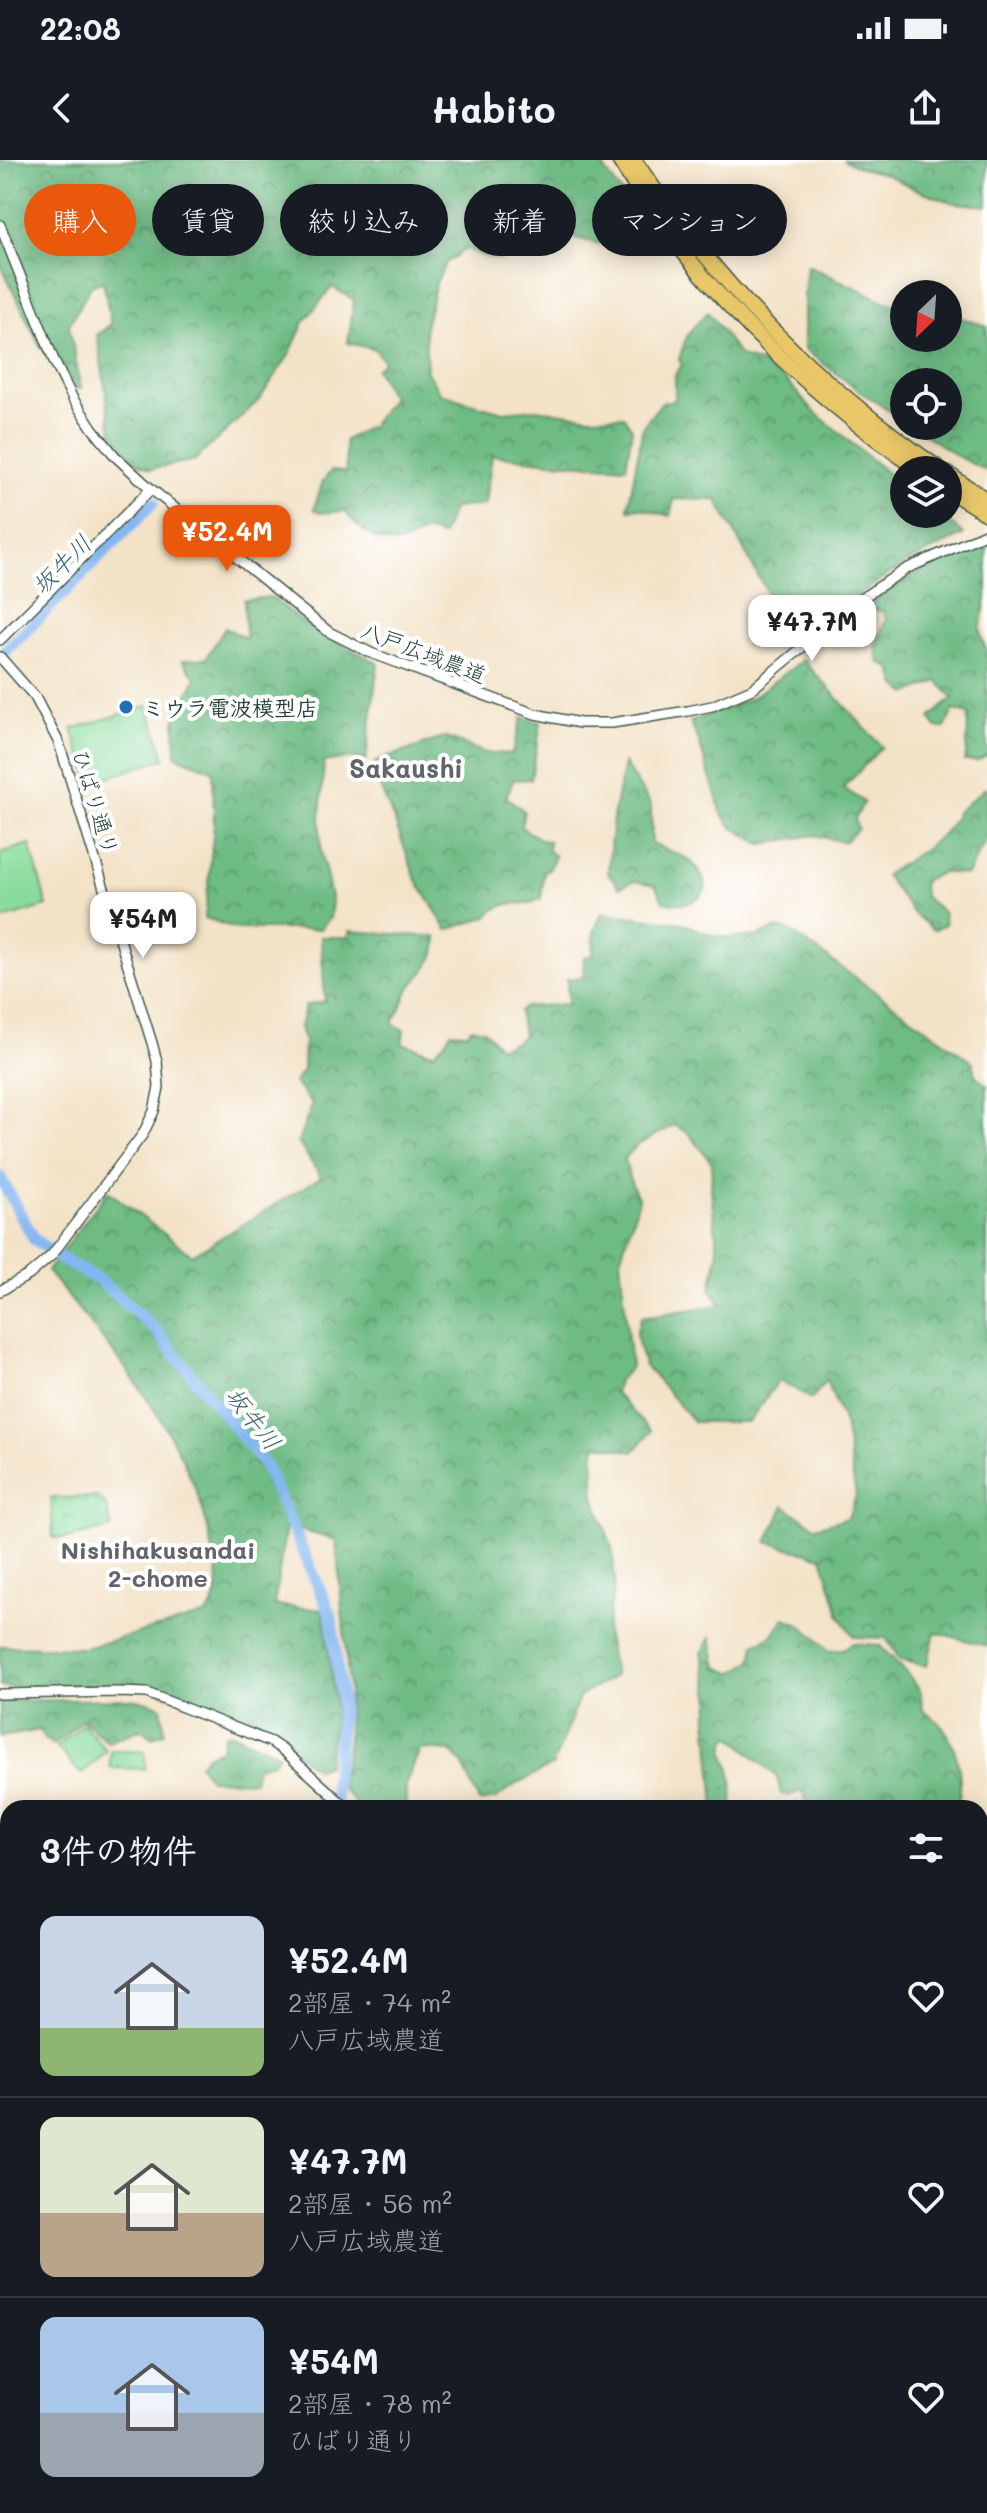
<!DOCTYPE html>
<html lang="ja">
<meta charset="utf-8">
<style>
:root{--surface:#171b24;--page:#20242c;--text:#f1f3f6;--muted:#9ea1a6;--line:#363941;--accent:#ea580c}
body{margin:0;font-family:Mali,"Klee One",sans-serif;background:var(--page);color:var(--text);height:100vh;display:flex;flex-direction:column;font-size:30px;white-space:nowrap}
*{box-sizing:border-box;margin:0}
p{font-size:26px;color:var(--muted)}
.icon{flex:none;width:44px;height:44px;fill:none;stroke:currentColor;stroke-width:2;stroke-linecap:round;stroke-linejoin:round}
.map{position:relative;flex:1;overflow:hidden}
.details{position:absolute;left:0px;top:1640px;width:988px;height:714px;display:flex;flex-direction:column;background:var(--surface);border-radius:24px 24px 0 0;box-shadow:0 4px 20px #0003}
.details>*{flex:none}
.banner{position:absolute;left:24px;top:24px;width:940px;height:72px;display:flex;gap:16px}
.needle{width:52px;rotate:205deg}
.buttons{position:absolute;left:890px;top:120px;display:grid;gap:16px}
.buttons a{display:grid;place-items:center;width:72px;height:72px;border-radius:50%;background:var(--surface);box-shadow:0 4px 20px #0003;font-size:40px}
.price{position:absolute;translate:-50% -68px;padding:0 18px;border-radius:16px;background:#fff;color:#222;font-size:26px;line-height:52px;filter:drop-shadow(0 2px 4px #0008)}
.price::after{content:'';position:absolute;left:50%;top:48px;width:24px;height:18px;margin-left:-12px;background:inherit;clip-path:polygon(0 0,100% 0,50% 100%)}
.price.active{background:var(--accent);color:#fff}
ul{padding:0;list-style:none}
li{display:flex;align-items:center;gap:24px;height:200px;padding:0 40px}
li+li{border-top:2px solid var(--line)}
li span{display:grid;place-items:center;flex:none;width:224px;height:160px;border-radius:16px;color:#555}
li>.icon{margin-inline-start:auto}
span .icon{width:96px;height:96px;fill:#fffc;stroke-width:1}
li b{font-size:34px}
h2{display:flex;justify-content:space-between;align-items:center;height:96px;padding:0 40px;font-size:34px}
.chip{padding:0 28px;border-radius:36px;background:var(--surface);box-shadow:0 4px 20px #0003;font-size:28px;line-height:72px}
.chip.active{background:var(--accent);color:#fff}
.status{display:flex;justify-content:space-between;align-items:center;height:56px;padding:0 40px;background:var(--surface);direction:ltr}
.status svg{height:22px;fill:currentColor}
header{display:flex;justify-content:space-between;align-items:center;height:104px;padding:0 40px;background:var(--surface);font-size:36px;font-weight:800}
.map>svg:first-child{display:block}
.forest{fill:url(#forest-crowns);stroke:#467c5c;stroke-width:2}
.park{fill:url(#park-crowns);stroke:#548c68;stroke-width:2}
.pitch{fill:#88db9c;stroke:#548c68;stroke-width:2}
.lines{fill:none;stroke-linecap:round;stroke-linejoin:round}
.river{stroke:#84b7f1;stroke-width:12}
.tertiary-casing{stroke:#3f564a;stroke-width:12}
.motorway-casing{stroke:#3f564a;stroke-width:17}
.tertiary{stroke:#fff;stroke-width:9}
.motorway{stroke:#e9c769;stroke-width:14}
.poi-dot{fill:#1f6fb2;stroke:#fff;stroke-width:3}
.labels{text-anchor:middle;dominant-baseline:central;stroke-width:8;stroke-linejoin:round;paint-order:stroke}
.street-label{font-size:22px;fill:#1f3d34;stroke:#fff}
.poi-label{font-size:22px;font-weight:bold;fill:#1f3d34;stroke:#fff;text-anchor:start}
.water-label{font-size:24px;font-style:italic;fill:#3d626d;stroke:#fff}
.neighbourhood-label{font-size:24px;font-weight:bold;fill:#64656b;stroke:#fff}
.quarter-label{font-size:26px;font-weight:bold;fill:#64656b;stroke:#fff}
</style>
<div class="status"><b>22:08</b><svg viewBox="0 0 49 12"><path d="M0 12V9h3v3zM5 12V6h3v6zM10 12V3h3v9zM15 12V0h3v12zM26 1h20v11H26zM47 4h2v5h-2z"/></svg></div>
<header><svg class="icon" aria-label="back" viewBox="0 0 24 24"><path d="M15 5l-7 7 7 7"/></svg>Habito<svg class="icon" aria-label="share" viewBox="0 0 24 24"><path d="M12 15V3M7 8l5-5 5 5M5 13v7h14v-7"/></svg></header>
<div class="map">
<svg width="987" height="2353" viewBox="0 0 987 2353">
<defs>
<pattern id="forest-crowns" width="20" height="18" patternUnits="userSpaceOnUse" patternTransform="scale(2)"><rect width="20" height="18" fill="#6ebb84"/><path d="M2 6a3 3 0 1 1 6 0M12 15a3 3 0 1 1 6 0" fill="none" stroke="#5a996d"/></pattern>
<pattern id="park-crowns" width="20" height="18" patternUnits="userSpaceOnUse" patternTransform="scale(2)"><rect width="20" height="18" fill="#88db9c"/><path d="M2 6a3 3 0 1 1 6 0M12 15a3 3 0 1 1 6 0" fill="none" stroke="#6fb380"/></pattern>
</defs>
<rect width="100%" height="100%" fill="#fff"/>
<filter id="ink" filterUnits="userSpaceOnUse"><feTurbulence type="fractalNoise" baseFrequency=".0125" numOctaves="2"/><feDisplacementMap in="SourceGraphic" scale="16" xChannelSelector="R" yChannelSelector="G"/><feConvolveMatrix kernelMatrix="1 2 1 2 8 2 1 2 1" color-interpolation-filters="sRGB"/></filter>
<filter id="wash" filterUnits="userSpaceOnUse"><feTurbulence type="fractalNoise" baseFrequency=".006" numOctaves="4" result="noise"/><feDisplacementMap in="SourceGraphic" scale="32" xChannelSelector="R" yChannelSelector="G"/><feGaussianBlur stdDeviation="1.8" result="paint"/><feColorMatrix in="noise" values="0 0 0 0 0 0 0 0 0 0 0 0 0 0 0 0 0 1.4 0 .05"/><feComposite in="paint" operator="in"/></filter>
<g filter="url(#wash)">
<rect width="100%" height="100%" fill="#f3e2c6"/>
<g class="forest">
<path d="M 0,0 L 598,0 L 642,61 L 630,76 L 599,84 L 552,72 C 523,95 501,111 467,88 L 446,103 L 436,123 L 425,167 L 427,212 L 440,233 L 466,242 L 504,252 L 536,249 L 590,257 L 624,256 L 632,269 L 626,307 L 552,302 L 492,295 L 485,345 L 453,348 L 442,376 L 425,371 C 419,374 413,378 407,381 C 384,390 357,369 345,351 L 321,353 L 314,349 L 323,321 L 331,311 L 346,312 L 345,280 L 371,266 L 392,238 L 376,209 L 384,202 L 375,189 L 348,183 L 354,140 L 332,127 L 304,162 L 289,195 L 259,240 L 195,300 L 151,309 L 133,301 L 112,272 L 97,175 L 111,164 L 103,121 L 91,126 L 69,165 L 81,228 L 76,229 L 60,203 L 41,188 L 0,103 Z"/>
<path d="M 843,0 L 987,0 L 987,46 L 954,43 L 915,29 L 886,14 L 863,9 Z"/>
<path d="M 807,105 L 888,143 L 904,145 L 904,178 L 948,178 L 948,154 L 987,166 L 987,311 L 960,298 L 912,266 L 948,266 L 948,222 L 904,222 L 904,261 L 858,230 L 804,189 L 804,133 Z"/>
<path d="M 708,152 L 740,196 L 776,209 L 813,251 L 904,327 L 904,354 L 938,354 L 964,374 L 906,403 L 860,434 L 805,484 L 779,455 L 717,340 L 674,339 L 670,356 L 641,348 L 628,349 L 643,266 L 662,242 L 675,240 L 675,215 L 682,205 L 679,200 C 685,176 690,169 708,152 Z"/>
<path d="M 987,386 C 987,402 987,418 987,433 C 985,454 974,470 987,490 L 987,596 L 977,601 L 965,601 C 968,584 967,570 969,554 L 953,550 L 945,568 L 936,568 L 930,558 L 953,538 L 938,521 L 907,534 L 897,526 L 891,508 L 879,502 L 876,485 L 886,458 L 882,451 L 872,450 L 869,446 C 902,417 945,398 987,386 Z"/>
<path d="M 271,437 L 307,466 L 378,503 L 366,600 L 347,598 L 324,602 L 320,658 L 321,691 L 332,741 L 330,758 L 320,769 L 238,769 L 205,758 L 214,665 L 213,610 L 176,596 L 175,560 L 196,518 L 182,500 L 206,498 L 225,468 L 246,478 L 244,440 Z"/>
<path d="M 803,500 L 882,587 L 843,628 L 864,642 L 855,659 L 858,669 L 844,682 L 814,675 L 761,684 L 732,667 L 722,654 L 698,579 L 690,562 L 750,539 Z"/>
<path d="M 522,557 L 541,563 L 531,619 L 513,620 L 506,637 L 524,651 L 521,667 L 541,680 L 549,681 L 548,691 L 555,696 L 550,708 L 544,711 L 541,739 L 530,743 L 508,744 L 493,750 L 489,756 L 447,770 L 415,717 L 394,659 L 377,621 L 373,605 L 378,601 L 445,577 L 485,593 L 512,594 Z"/>
<path d="M 624,603 L 651,645 L 652,684 C 681,697 698,695 706,729 C 694,747 681,745 663,741 L 655,725 L 634,721 L 619,727 L 608,713 L 613,657 Z"/>
<path d="M 987,627 L 987,677 L 967,715 L 943,712 L 923,721 L 924,736 L 943,752 L 945,765 L 934,770 L 914,754 L 885,715 C 908,699 948,678 958,651 Z"/>
<path d="M 602,753 L 682,763 L 711,775 L 730,778 L 759,776 L 778,768 L 790,771 L 973,902 L 976,917 L 987,925 L 987,1486 L 935,1472 L 927,1506 L 900,1500 L 886,1478 L 854,1477 L 840,1456 L 822,1397 L 767,1382 L 784,1346 L 816,1367 L 848,1358 L 856,1336 L 844,1263 L 826,1220 L 812,1239 L 779,1220 L 749,1262 L 694,1262 L 644,1205 L 636,1174 L 641,1157 L 721,1145 L 711,1129 L 718,1093 L 711,1031 L 712,1003 L 688,973 L 674,965 L 636,986 L 625,998 L 629,1018 L 639,1040 L 620,1100 L 631,1207 L 618,1221 L 615,1233 L 651,1271 L 634,1292 L 597,1284 L 594,1295 L 594,1337 L 612,1387 L 615,1423 L 606,1472 L 615,1516 L 580,1536 L 553,1605 L 516,1624 L 496,1639 L 479,1642 L 463,1605 L 451,1591 L 420,1589 L 406,1623 L 406,1648 L 359,1648 L 341,1626 L 348,1580 L 349,1529 L 336,1380 L 286,1366 L 274,1445 L 323,1450 L 336,1550 L 327,1605 L 316,1609 L 274,1575 L 142,1525 L 0,1527 L 0,1486 L 85,1488 L 208,1454 C 211,1447 216,1438 217,1431 C 220,1416 214,1397 211,1382 C 190,1276 114,1193 47,1111 L 108,1031 L 192,1095 L 321,1017 L 298,982 L 312,944 L 294,922 L 303,910 L 304,881 L 300,867 L 305,846 L 325,841 L 321,777 L 349,777 L 349,771 L 436,777 C 440,800 421,812 409,829 C 403,839 402,851 394,859 L 394,864 L 404,870 L 402,883 L 433,893 L 444,883 L 451,872 L 467,873 L 472,868 L 484,870 L 499,887 L 516,882 L 523,876 L 519,851 L 525,847 L 568,844 L 567,819 L 583,817 L 584,797 L 593,796 L 594,772 Z"/>
<path d="M 784,1458 C 808,1465 811,1476 830,1491 L 841,1490 L 853,1483 L 879,1485 L 904,1510 L 920,1530 L 923,1550 C 929,1555 938,1561 943,1567 C 958,1587 965,1626 956,1648 L 807,1648 L 805,1635 L 800,1631 L 789,1636 L 781,1634 L 777,1617 L 730,1575 C 719,1591 727,1597 731,1613 C 734,1624 732,1637 732,1648 L 715,1648 L 707,1557 L 711,1540 L 702,1493 L 711,1477 L 717,1507 L 732,1513 L 752,1501 L 755,1484 L 772,1476 Z"/>
<path d="M 131,1539 L 149,1542 L 161,1547 L 165,1572 L 152,1578 L 141,1569 L 108,1582 L 82,1560 L 54,1585 L 43,1578 L 41,1570 L 0,1577 L 0,1541 Z"/>
<path d="M 231,1573 L 278,1594 L 275,1601 L 257,1606 L 254,1621 L 210,1619 L 199,1604 L 208,1594 L 221,1589 L 224,1575 Z"/>
<path d="M 7,1754 L 8,1755 L 8,1962 L 0,1953 L 0,1763 Z"/>
<path d="M 0,2118 L 8,2119 L 8,2264 L 0,2265 Z"/>
<path d="M 98,2346 L 388,2346 L 388,2353 L 96,2353 Z"/>
</g>
<path class="park" d="M 97,1337 C 108,1343 109,1357 112,1368 L 71,1378 L 53,1378 L 51,1338 Z"/>
<g class="pitch">
<path d="M 148,546 L 165,598 L 90,623 L 72,569 Z"/>
<path d="M 30,684 L 47,746 L 0,760 L 0,693 Z"/>
<path d="M 83,1564 L 107,1591 L 81,1614 L 57,1587 Z"/>
<path d="M 111,1590 L 145,1592 L 145,1609 L 110,1608 Z"/>
<path d="M 980,2013 L 987,2013 L 987,2113 L 980,2115 Z"/>
</g>
<g class="lines">
<g class="river">
<path d="M 0,497 L 153,343"/>
<path d="M 0,1017 L 34,1079 L 55,1095 L 100,1121 L 153,1167 L 265,1305 L 331,1455 L 342,1544 L 335,1623 L 337,1648"/>
<path d="M 0,1965 L 8,1974"/>
<path d="M 410,2346 L 412,2353"/>
</g>
</g>
</g>
<g filter="url(#ink)">
<g class="lines">
<defs>
<g id="tertiary">
<path d="M 0,65 L 55,203 L 73,239 L 93,269 L 115,296 L 151,329 L 329,472 L 371,493 L 535,554 L 580,563 L 612,563 L 688,551 L 712,546 L 752,529 L 862,438 L 906,409 L 987,373"/>
<path d="M 0,480 L 151,329"/>
<path d="M 0,497 L 35,537 L 59,583 L 152,883 L 157,901 L 159,927 L 154,951 L 143,974 L 51,1096 L 29,1115 L 0,1131"/>
<path d="M 0,1534 L 118,1532 L 147,1533 L 271,1582 L 284,1591 L 347,1648"/>
<path d="M 980,1865 L 987,1868"/>
</g>
<g id="motorway">
<path d="M 619,0 C 694,124 801,227 919,310"/>
<path d="M 634,0 C 721,128 814,222 941,310"/>
<path d="M 948,314 L 987,340"/>
<path d="M 948,330 L 987,354"/>
</g>
</defs>
<use href="#tertiary" class="tertiary-casing"/>
<use href="#motorway" class="motorway-casing"/>
<use href="#tertiary" class="tertiary"/>
<use href="#motorway" class="motorway"/>
</g>
</g>
<circle class="poi-dot" cx="126" cy="547" r="8"/>
<g class="labels">
<g class="street-label">
<text transform="translate(424 492) rotate(21)">八戸広域農道</text>
<text transform="translate(96 642) rotate(73)">ひばり通り</text>
</g>
<g class="poi-label">
<text x="142" y="547">ミウラ電波模型店</text>
</g>
<g class="water-label">
<text transform="translate(61 404) rotate(-45)">坂牛川</text>
<text transform="translate(254 1258) rotate(52)">坂牛川</text>
</g>
<g class="neighbourhood-label">
<text x="158" y="1389">Nishihakusandai<tspan x="158" dy="28">2-chome</tspan></text>
</g>
<g class="quarter-label">
<text x="406" y="608">Sakaushi</text>
</g>
</g>
</svg>
<div class="buttons">
<a><svg class="needle" viewBox="-14 -14 28 28"><path d="M0-13l5 13h-10z" fill="#e53935"/><path d="M0 13l5-13h-10z" fill="#9ea1a6"/></svg></a>
<a><svg class="icon" aria-label="locate" viewBox="0 0 24 24"><circle cx="12" cy="12" r="6"/><path d="M12 2v4M12 18v4M2 12h4M18 12h4"/></svg></a>
<a><svg class="icon" aria-label="layers" viewBox="0 0 24 24"><path d="M12 4l9 5-9 5-9-5zM3 14l9 5 9-5"/></svg></a>
</div>
<b class="price active" style="left:227px;top:413px">¥52.4M</b>
<b class="price" style="left:812px;top:503px">¥47.7M</b>
<b class="price" style="left:143px;top:800px">¥54M</b>
<div class="banner">
<a class="chip active">購入</a>
<a class="chip">賃貸</a>
<a class="chip">絞り込み</a>
<a class="chip">新着</a>
<a class="chip">マンション</a>
</div>
<section class="details">
<h2>3件の物件<svg class="icon" aria-label="filters" viewBox="0 0 24 24"><path d="M4 7h16M4 17h16"/><circle cx="9" cy="7" r="2"/><circle cx="15" cy="17" r="2"/></svg></h2>
<ul>
<li><span style="background:linear-gradient(#c9d6e8 70%,#8fb573 0)"><svg class="icon" aria-label="home" viewBox="0 0 24 24"><path d="M3 11l9-7 9 7M6 9v11h12V9"/></svg></span><div><b>¥52.4M</b><p>2部屋 · 74 m²</p><p>八戸広域農道</p></div><svg class="icon" aria-label="heart" viewBox="0 0 24 24"><path d="M12 20l-8-8c-3-5 5-10 8-4 3-6 11-1 8 4z"/></svg></li>
<li><span style="background:linear-gradient(#dfe7d0 60%,#b9a48a 0)"><svg class="icon" aria-label="home" viewBox="0 0 24 24"><path d="M3 11l9-7 9 7M6 9v11h12V9"/></svg></span><div><b>¥47.7M</b><p>2部屋 · 56 m²</p><p>八戸広域農道</p></div><svg class="icon" aria-label="heart" viewBox="0 0 24 24"><path d="M12 20l-8-8c-3-5 5-10 8-4 3-6 11-1 8 4z"/></svg></li>
<li><span style="background:linear-gradient(#a9c7e8 60%,#9aa5b1 0)"><svg class="icon" aria-label="home" viewBox="0 0 24 24"><path d="M3 11l9-7 9 7M6 9v11h12V9"/></svg></span><div><b>¥54M</b><p>2部屋 · 78 m²</p><p>ひばり通り</p></div><svg class="icon" aria-label="heart" viewBox="0 0 24 24"><path d="M12 20l-8-8c-3-5 5-10 8-4 3-6 11-1 8 4z"/></svg></li>
</ul>
</section>
</div>
